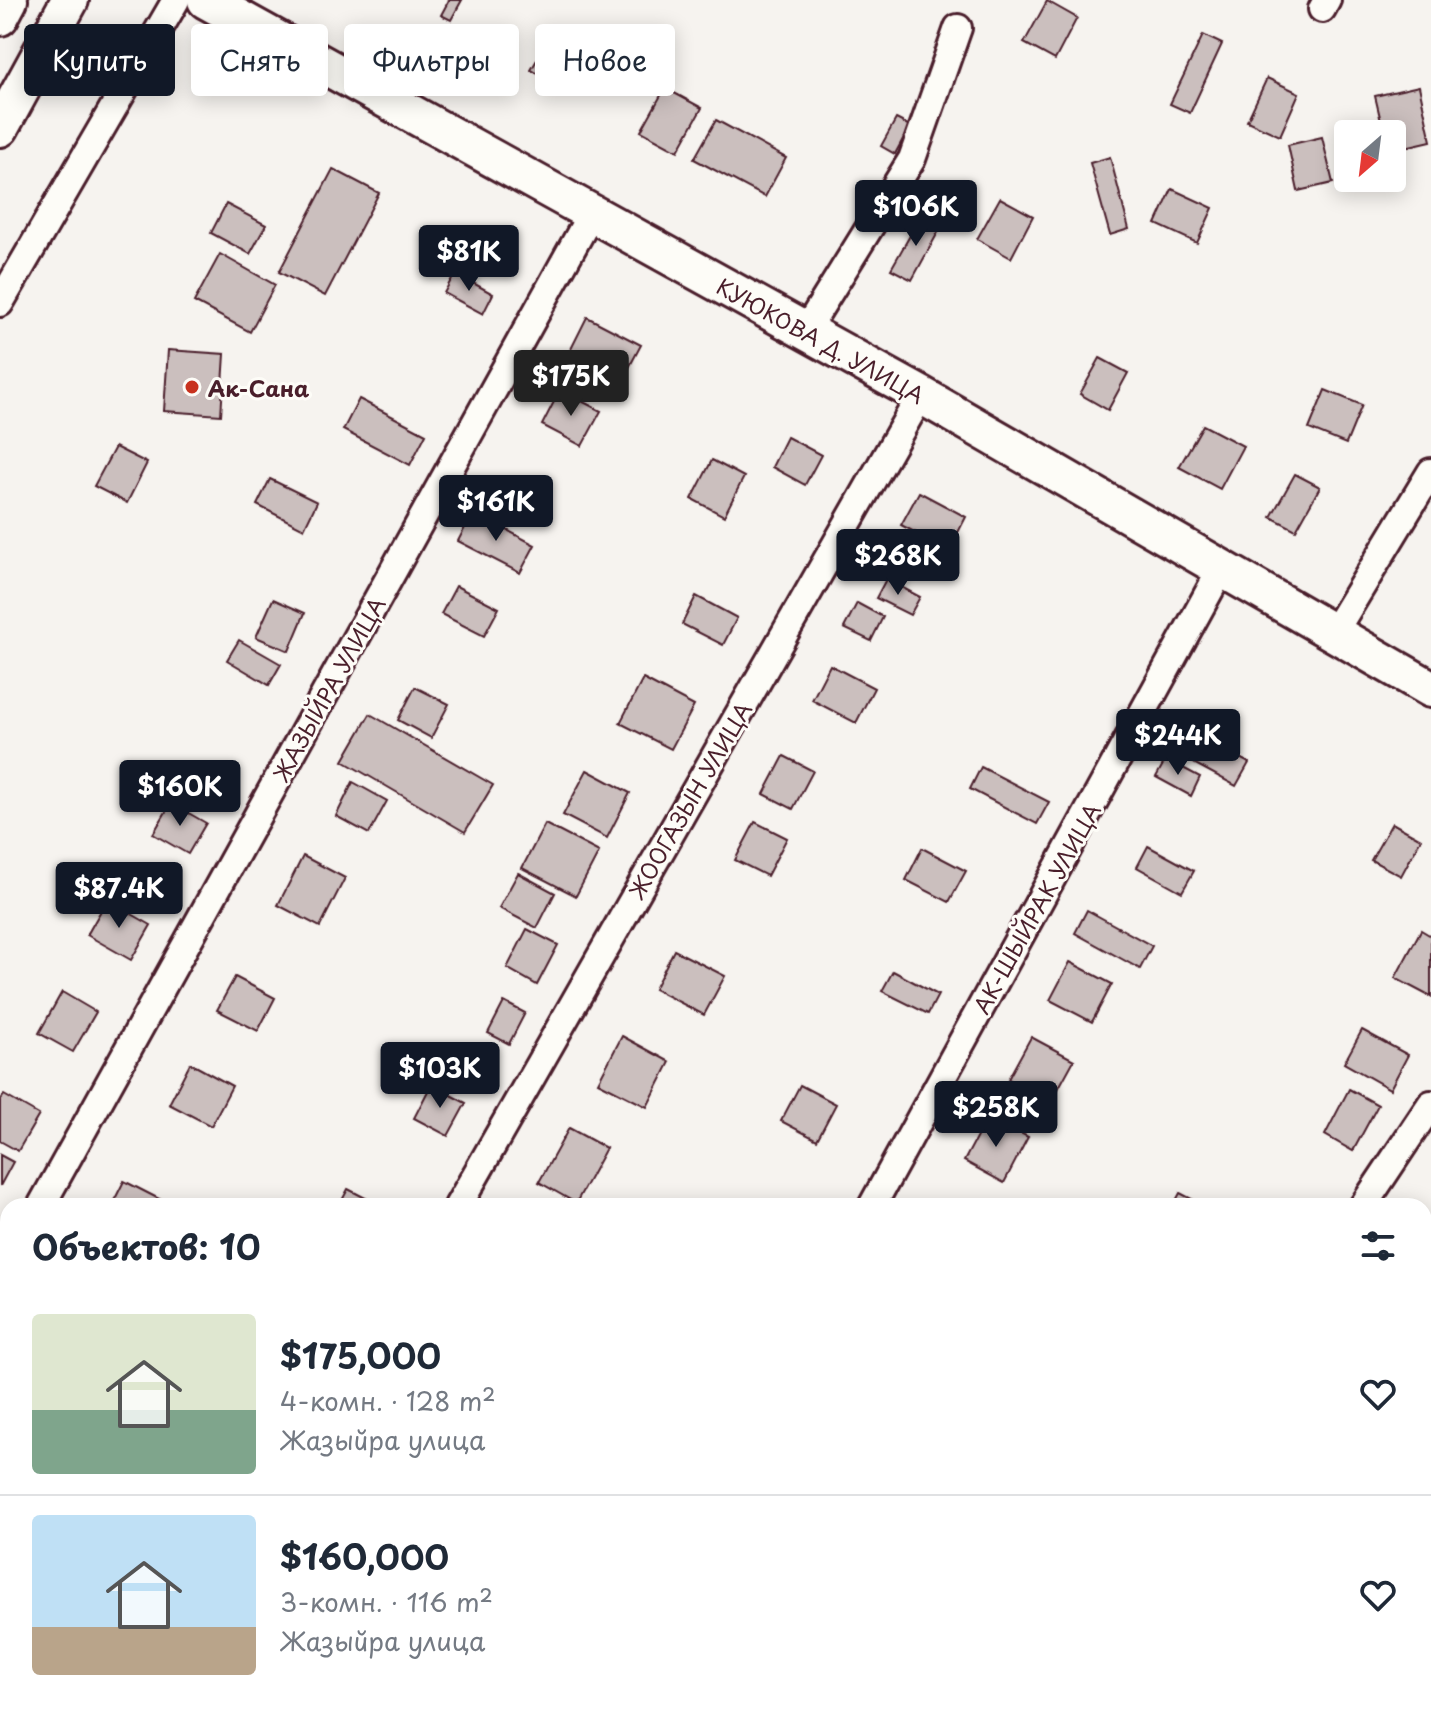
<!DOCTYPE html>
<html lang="ru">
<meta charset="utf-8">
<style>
:root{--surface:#fff;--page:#f2f2f3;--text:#1f2937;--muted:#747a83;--line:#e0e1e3;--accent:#111827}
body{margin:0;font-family:"Playpen Sans",sans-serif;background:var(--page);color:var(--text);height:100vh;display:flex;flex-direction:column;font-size:30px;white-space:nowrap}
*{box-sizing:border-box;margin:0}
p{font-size:26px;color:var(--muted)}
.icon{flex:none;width:44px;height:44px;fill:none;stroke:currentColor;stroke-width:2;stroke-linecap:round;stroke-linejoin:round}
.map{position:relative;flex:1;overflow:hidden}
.side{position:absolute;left:0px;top:1198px;width:1432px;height:512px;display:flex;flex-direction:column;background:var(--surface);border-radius:24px 24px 0 0;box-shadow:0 4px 20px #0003}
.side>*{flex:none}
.hud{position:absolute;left:24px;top:24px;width:800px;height:72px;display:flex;gap:16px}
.needle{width:52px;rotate:208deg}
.tools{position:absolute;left:1334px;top:120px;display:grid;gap:16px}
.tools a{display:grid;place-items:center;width:72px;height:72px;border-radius:8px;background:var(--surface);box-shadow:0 4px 20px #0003;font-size:40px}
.price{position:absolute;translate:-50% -68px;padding:0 18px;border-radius:8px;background:var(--accent);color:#fff;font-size:26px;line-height:52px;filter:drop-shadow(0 2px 4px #0008)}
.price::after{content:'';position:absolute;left:50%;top:48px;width:24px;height:18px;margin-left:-12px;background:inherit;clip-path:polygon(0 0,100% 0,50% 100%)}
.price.active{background:#222;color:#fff}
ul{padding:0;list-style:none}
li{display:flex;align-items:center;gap:24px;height:200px;padding:0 32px}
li+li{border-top:2px solid var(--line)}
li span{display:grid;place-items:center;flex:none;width:224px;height:160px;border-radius:8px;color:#555}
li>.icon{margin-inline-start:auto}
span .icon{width:96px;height:96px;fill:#fffc;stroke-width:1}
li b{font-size:34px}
h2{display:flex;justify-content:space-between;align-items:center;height:96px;padding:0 32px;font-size:34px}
.pill{padding:0 28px;border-radius:8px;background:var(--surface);box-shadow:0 4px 20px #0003;font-size:28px;line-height:72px}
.pill.active{background:var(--accent);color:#fff}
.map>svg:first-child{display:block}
.building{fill:#cbbfbe;stroke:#4a1f2b;stroke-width:2}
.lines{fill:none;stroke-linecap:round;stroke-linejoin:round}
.street-casing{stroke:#4a1f2b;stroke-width:32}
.secondary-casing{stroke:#4a1f2b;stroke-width:42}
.street{stroke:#fdfcf7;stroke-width:26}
.secondary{stroke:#fdfcf7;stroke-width:36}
.poi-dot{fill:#c8321e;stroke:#fdfcf7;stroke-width:3}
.labels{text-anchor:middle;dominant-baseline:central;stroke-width:6;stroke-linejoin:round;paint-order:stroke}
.street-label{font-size:22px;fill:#4a1f2b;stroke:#fdfcf7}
.poi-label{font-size:22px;font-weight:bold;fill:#4a1f2b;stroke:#fdfcf7;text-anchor:start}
</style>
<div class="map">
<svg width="1431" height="1710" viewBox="0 0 1431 1710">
<rect width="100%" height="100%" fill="#f6f3ef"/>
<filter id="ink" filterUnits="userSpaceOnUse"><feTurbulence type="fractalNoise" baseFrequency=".0125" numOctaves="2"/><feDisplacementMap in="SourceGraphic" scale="16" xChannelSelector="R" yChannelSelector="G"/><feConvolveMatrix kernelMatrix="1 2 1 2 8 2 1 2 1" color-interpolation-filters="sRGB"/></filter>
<g filter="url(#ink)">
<g class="building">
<path d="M 449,0 L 462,0 L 451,20 L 441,15 Z"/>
<path d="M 1047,1 L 1077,18 L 1055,60 L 1024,43 Z"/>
<path d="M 553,32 L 586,50 L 565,88 L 531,70 Z"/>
<path d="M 1203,35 L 1222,44 L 1190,113 L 1170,104 Z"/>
<path d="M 1267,78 L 1299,93 L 1280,136 L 1247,121 Z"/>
<path d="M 1419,86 L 1431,141 L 1392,150 L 1392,134 L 1384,134 L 1375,96 Z"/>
<path d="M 665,88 L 702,108 L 678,151 L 641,131 Z"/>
<path d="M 896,119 L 910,126 L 895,154 L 881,146 Z"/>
<path d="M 716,120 L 786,158 L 765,197 L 694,159 Z"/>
<path d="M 1322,137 L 1333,183 L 1298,191 L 1288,145 Z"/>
<path d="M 1110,157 L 1129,229 L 1110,235 L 1090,163 Z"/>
<path d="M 333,169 L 379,193 L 325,296 L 279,272 Z"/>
<path d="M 1172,189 L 1213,208 L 1197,243 L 1156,224 Z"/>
<path d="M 1000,198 L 1033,216 L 1011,258 L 977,239 Z"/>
<path d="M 226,204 L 266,225 L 250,254 L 211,233 Z"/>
<path d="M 921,216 L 941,227 L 912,280 L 891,269 Z"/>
<path d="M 220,254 L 275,285 L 250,332 L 194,302 Z"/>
<path d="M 455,273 L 493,294 L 483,314 L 444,293 Z"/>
<path d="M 587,317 L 641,345 L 624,377 L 597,363 L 594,369 L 568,355 Z"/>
<path d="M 168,350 L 225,354 L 221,415 L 164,411 Z"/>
<path d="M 1100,358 L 1128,373 L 1108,410 L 1080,394 Z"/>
<path d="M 560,390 L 601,411 L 582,446 L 542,425 Z"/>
<path d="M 1325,390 L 1362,405 L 1346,444 L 1309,429 Z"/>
<path d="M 359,399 L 426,434 L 410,465 L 343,430 Z"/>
<path d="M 1203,425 L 1243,446 L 1220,489 L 1179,467 Z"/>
<path d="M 787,437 L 821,455 L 805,485 L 772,467 Z"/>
<path d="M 115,447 L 147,463 L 127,503 L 94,486 Z"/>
<path d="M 712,460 L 744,477 L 724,516 L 692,499 Z"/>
<path d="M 1295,474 L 1320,487 L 1296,530 L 1271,517 Z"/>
<path d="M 270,479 L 317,502 L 304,529 L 257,505 Z"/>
<path d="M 919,492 L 966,517 L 949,550 L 901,525 Z"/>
<path d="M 473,512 L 535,545 L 520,573 L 458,541 Z"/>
<path d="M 886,579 L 920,597 L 910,615 L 876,598 Z"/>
<path d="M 456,586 L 499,608 L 484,636 L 441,614 Z"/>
<path d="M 696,596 L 737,618 L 723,645 L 682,624 Z"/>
<path d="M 273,599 L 305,613 L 289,651 L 256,637 Z"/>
<path d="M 857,603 L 883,617 L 871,641 L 844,628 Z"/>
<path d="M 239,640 L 281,664 L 269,685 L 227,660 Z"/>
<path d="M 830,665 L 874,688 L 856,723 L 812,700 Z"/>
<path d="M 643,679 L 694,706 L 671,749 L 620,723 Z"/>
<path d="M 415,687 L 449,704 L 431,738 L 398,720 Z"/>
<path d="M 370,714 L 493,785 L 465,832 L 343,761 Z"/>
<path d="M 1201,737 L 1249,763 L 1236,786 L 1188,760 Z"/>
<path d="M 784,756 L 813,771 L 793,809 L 764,794 Z"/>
<path d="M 1166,759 L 1200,777 L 1191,796 L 1156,777 Z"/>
<path d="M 981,767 L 1049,802 L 1037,824 L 970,789 Z"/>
<path d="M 587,770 L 630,793 L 607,838 L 563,815 Z"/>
<path d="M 353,782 L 387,801 L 369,834 L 336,816 Z"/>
<path d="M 171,803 L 206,823 L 188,854 L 153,834 Z"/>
<path d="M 755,822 L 787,838 L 767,876 L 735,860 Z"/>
<path d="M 1392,823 L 1421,839 L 1401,876 L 1371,860 Z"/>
<path d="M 545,824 L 599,852 L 576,896 L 522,868 Z"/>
<path d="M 1148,846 L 1194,871 L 1182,892 L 1137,867 Z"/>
<path d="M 922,848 L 966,871 L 949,902 L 906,880 Z"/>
<path d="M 303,856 L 345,878 L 320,927 L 278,905 Z"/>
<path d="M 518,873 L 555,893 L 537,928 L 499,908 Z"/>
<path d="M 107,900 L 151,925 L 131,960 L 87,935 Z"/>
<path d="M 1087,910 L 1152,946 L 1140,969 L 1075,933 Z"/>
<path d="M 527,929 L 558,945 L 537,985 L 507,968 Z"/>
<path d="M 1421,930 L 1431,936 L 1431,997 L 1395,978 Z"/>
<path d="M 674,950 L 725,976 L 704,1015 L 654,989 Z"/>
<path d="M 1070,962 L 1112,984 L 1092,1022 L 1050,1000 Z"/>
<path d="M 893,971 L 938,995 L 928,1014 L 882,991 Z"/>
<path d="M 235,977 L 275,998 L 258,1031 L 217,1010 Z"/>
<path d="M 62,992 L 96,1012 L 73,1052 L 39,1033 Z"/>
<path d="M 504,1002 L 525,1013 L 509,1044 L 488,1033 Z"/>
<path d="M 1362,1030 L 1408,1055 L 1390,1089 L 1344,1063 Z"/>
<path d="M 622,1036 L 670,1062 L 647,1107 L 598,1082 Z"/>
<path d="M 1031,1037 L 1074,1060 L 1051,1102 L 1008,1079 Z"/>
<path d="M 190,1063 L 232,1086 L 211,1126 L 169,1104 Z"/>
<path d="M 431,1085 L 466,1103 L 448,1136 L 414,1118 Z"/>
<path d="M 800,1085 L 836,1104 L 817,1140 L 781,1121 Z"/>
<path d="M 1349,1089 L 1378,1105 L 1353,1151 L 1325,1135 Z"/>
<path d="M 4,1095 L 39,1115 L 18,1151 L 0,1141 L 0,1101 Z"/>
<path d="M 988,1116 L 1028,1137 L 1004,1183 L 964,1161 Z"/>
<path d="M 569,1128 L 606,1148 L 576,1203 L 539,1182 Z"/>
<path d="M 0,1155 L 13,1162 L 0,1186 Z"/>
<path d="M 124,1181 L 167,1203 L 165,1206 L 122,1206 L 114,1201 Z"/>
<path d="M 348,1189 L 381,1206 L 339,1206 Z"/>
<path d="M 1180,1193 L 1205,1206 L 1173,1206 Z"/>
</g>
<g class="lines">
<defs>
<g id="street">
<path d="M 1322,9 L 1327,0"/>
<path d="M 0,303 L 176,0"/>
<path d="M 806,330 L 912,159 L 958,28"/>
<path d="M 1334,632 L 1431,472"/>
<path d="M 41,1206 L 591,214"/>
<path d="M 458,1206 L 921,395"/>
<path d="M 872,1206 L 1222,568"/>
<path d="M 1363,1206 L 1431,1104"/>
<path d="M 0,1280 L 8,1265"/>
<path d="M 0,1614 L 8,1618"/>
<path d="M 1424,1645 L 1431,1633"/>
<path d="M 164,1702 L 178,1710"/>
<path d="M 595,1710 L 599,1702"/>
<path d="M 1037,1710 L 1042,1702"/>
<path d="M 1416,1710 L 1416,1702"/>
</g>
<g id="secondary">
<path d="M 206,0 L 921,395 L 1431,689"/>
<path d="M 0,17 L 9,0"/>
<path d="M 0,128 L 70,0"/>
</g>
</defs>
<use href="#street" class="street-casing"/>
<use href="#secondary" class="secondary-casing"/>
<use href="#street" class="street"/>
<use href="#secondary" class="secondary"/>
</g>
</g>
<circle class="poi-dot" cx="192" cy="387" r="8"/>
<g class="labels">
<g class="street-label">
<text transform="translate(821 340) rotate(29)">КУЮКОВА Д. УЛИЦА</text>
<text transform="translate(328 689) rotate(-61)">ЖАЗЫЙРА УЛИЦА</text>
<text transform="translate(689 800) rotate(-60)">ЖООГАЗЫН УЛИЦА</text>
<text transform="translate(1036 908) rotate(-61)">АК-ШЫЙРАК УЛИЦА</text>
</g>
<g class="poi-label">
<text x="208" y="387">Ак-Сана</text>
</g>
</g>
</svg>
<div class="tools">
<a><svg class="needle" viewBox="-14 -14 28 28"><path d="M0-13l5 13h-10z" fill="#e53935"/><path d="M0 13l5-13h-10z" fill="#747a83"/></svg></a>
</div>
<b class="price" style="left:916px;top:248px">$106K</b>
<b class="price" style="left:469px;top:293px">$81K</b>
<b class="price active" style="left:571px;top:418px">$175K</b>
<b class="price" style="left:496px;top:543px">$161K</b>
<b class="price" style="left:898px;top:597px">$268K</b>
<b class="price" style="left:1178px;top:777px">$244K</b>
<b class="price" style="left:180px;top:828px">$160K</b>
<b class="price" style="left:119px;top:930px">$87.4K</b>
<b class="price" style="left:440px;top:1110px">$103K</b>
<b class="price" style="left:996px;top:1149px">$258K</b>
<div class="hud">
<a class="pill active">Купить</a>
<a class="pill">Снять</a>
<a class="pill">Фильтры</a>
<a class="pill">Новое</a>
</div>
<section class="side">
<h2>Объектов: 10<svg class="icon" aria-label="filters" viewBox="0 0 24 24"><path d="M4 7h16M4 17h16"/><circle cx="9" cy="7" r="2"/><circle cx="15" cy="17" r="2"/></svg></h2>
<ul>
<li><span style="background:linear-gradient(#dfe7d0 60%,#7fa58c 0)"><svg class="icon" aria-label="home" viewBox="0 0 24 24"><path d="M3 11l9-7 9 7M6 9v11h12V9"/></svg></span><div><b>$175,000</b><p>4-комн. · 128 m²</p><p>Жазыйра улица</p></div><svg class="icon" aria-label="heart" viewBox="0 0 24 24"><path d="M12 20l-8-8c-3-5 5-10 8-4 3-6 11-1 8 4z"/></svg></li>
<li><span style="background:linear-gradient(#bfe0f5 70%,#b9a48a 0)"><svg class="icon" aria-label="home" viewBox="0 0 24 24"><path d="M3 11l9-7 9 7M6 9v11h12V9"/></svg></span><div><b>$160,000</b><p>3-комн. · 116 m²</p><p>Жазыйра улица</p></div><svg class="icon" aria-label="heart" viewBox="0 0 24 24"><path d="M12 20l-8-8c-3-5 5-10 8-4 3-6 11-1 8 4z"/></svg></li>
</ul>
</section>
</div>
